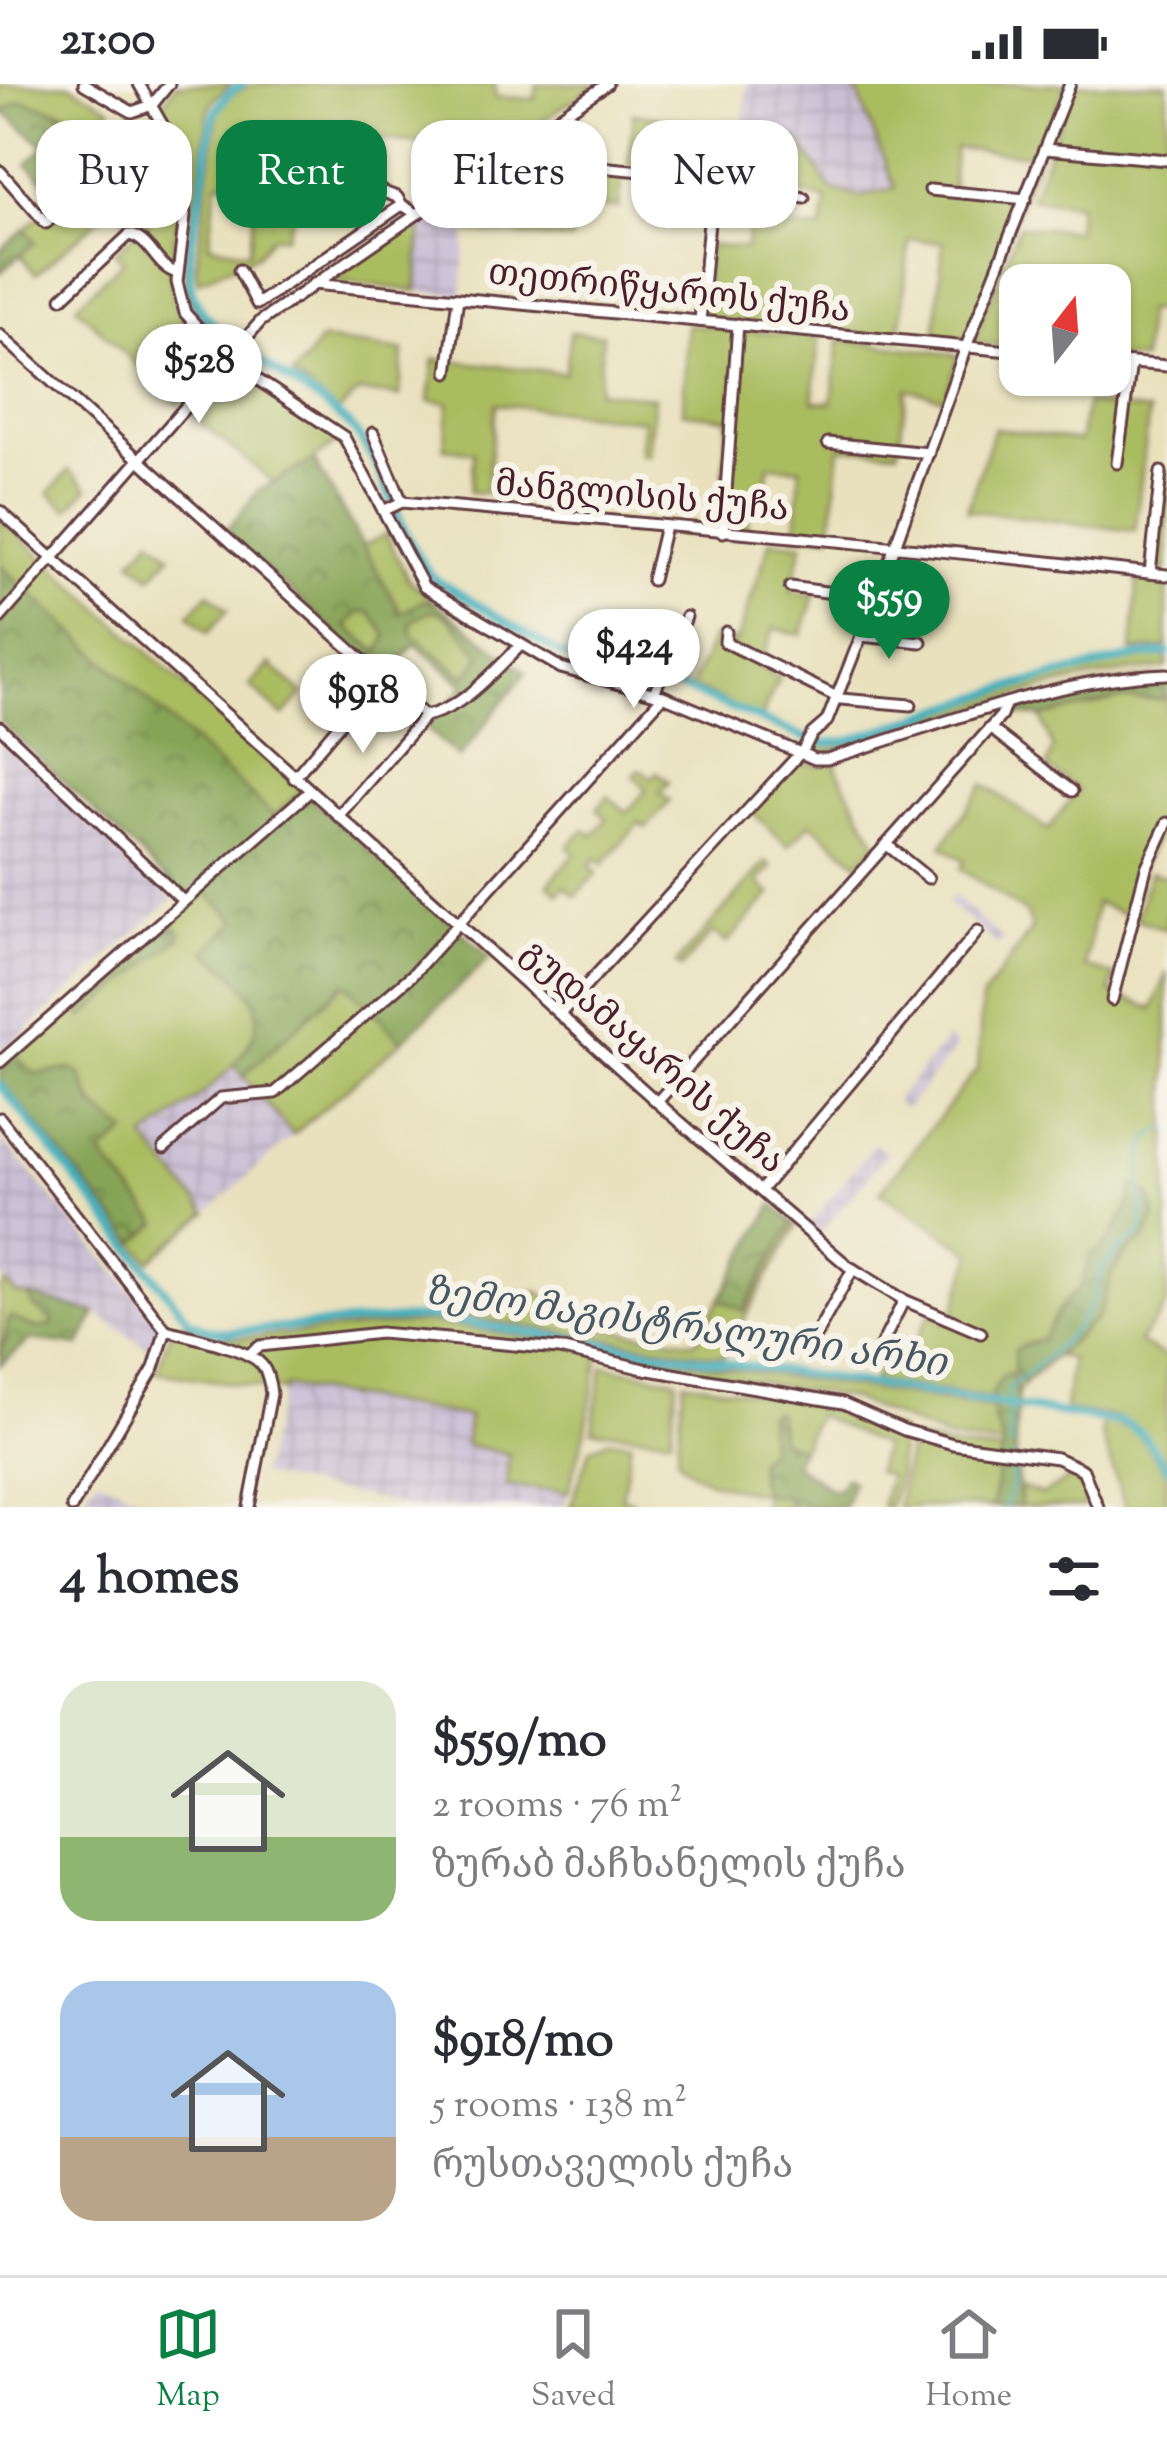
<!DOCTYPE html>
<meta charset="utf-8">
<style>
:root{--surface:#fff;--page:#f2f2f3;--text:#2b2b33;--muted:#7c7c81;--line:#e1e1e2;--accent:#0b8043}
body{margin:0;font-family:"Sorts Mill Goudy","Noto Serif Georgian",serif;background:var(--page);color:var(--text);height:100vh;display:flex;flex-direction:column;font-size:45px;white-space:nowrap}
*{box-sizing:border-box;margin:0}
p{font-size:39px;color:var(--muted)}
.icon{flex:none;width:66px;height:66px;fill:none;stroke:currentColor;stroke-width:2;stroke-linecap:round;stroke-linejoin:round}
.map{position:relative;height:1423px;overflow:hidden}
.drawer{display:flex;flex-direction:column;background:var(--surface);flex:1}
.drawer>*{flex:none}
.hud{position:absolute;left:36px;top:36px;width:1095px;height:108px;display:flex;gap:24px}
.needle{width:78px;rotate:17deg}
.controls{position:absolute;left:999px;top:180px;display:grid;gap:24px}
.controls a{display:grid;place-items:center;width:132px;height:132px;border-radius:24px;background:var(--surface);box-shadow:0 3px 9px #0004;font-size:60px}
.price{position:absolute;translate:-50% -102px;padding:0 27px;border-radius:42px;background:#fff;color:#222;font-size:39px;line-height:78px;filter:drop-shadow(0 3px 6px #0008)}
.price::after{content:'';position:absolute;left:50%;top:72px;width:36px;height:27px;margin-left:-18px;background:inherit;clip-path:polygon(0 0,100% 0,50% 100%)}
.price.active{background:var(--accent);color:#fff}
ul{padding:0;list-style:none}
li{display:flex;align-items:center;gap:36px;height:300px;padding:0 60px}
li span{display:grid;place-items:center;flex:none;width:336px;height:240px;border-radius:36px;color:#555}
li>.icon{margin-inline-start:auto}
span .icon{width:144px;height:144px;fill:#fffc;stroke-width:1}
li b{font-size:51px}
h2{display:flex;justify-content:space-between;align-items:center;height:144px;padding:0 60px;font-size:51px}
.chip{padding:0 42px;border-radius:36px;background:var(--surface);box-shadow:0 3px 9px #0004;font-size:42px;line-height:108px}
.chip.active{background:var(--accent);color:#fff}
.status{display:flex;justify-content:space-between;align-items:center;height:84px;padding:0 60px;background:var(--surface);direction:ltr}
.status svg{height:33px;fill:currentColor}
.menu{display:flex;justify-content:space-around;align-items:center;height:168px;border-top:3px solid var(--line);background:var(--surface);font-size:33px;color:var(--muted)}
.menu a{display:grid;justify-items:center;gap:6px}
.menu .active{color:var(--accent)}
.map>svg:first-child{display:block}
.industrial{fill:url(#industrial-grid)}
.green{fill:#aabc60;stroke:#7a6e46;stroke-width:3;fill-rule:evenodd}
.forest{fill:url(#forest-crowns);stroke:#686240;stroke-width:3;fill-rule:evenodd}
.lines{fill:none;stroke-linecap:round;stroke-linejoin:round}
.stream{stroke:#41b0bd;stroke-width:3}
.canal{stroke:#41b0bd;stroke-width:8}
.minor-casing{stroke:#623c41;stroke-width:15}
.minor{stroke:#fff;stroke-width:9}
.labels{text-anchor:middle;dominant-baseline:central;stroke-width:12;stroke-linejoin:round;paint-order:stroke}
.street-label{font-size:36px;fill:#4a1f2b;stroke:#f7f3e8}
.water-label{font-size:39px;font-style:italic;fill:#465965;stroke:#f7f3e8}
</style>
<div class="status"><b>21:00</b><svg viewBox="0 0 49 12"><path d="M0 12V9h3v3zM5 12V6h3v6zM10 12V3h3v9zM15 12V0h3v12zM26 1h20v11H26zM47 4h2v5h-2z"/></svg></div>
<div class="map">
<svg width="1167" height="1423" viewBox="0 0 1167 1423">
<defs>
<pattern id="industrial-grid" width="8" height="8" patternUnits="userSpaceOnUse" patternTransform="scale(3)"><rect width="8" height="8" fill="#cbbfd5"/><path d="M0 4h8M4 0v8" fill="none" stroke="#b0a4b7"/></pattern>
<pattern id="forest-crowns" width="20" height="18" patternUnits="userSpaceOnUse" patternTransform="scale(3)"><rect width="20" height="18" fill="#87a456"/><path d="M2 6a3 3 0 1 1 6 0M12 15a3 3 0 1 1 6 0" fill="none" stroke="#708547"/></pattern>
</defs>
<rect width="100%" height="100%" fill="#f7f3e8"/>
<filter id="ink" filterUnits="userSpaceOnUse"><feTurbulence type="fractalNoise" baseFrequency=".00833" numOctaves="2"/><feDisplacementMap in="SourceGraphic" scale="24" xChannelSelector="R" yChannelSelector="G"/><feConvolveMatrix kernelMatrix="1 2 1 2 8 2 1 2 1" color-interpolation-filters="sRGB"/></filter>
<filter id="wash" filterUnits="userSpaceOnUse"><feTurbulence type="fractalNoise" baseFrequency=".004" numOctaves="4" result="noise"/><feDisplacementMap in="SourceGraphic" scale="48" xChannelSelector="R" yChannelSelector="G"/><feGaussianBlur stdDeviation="2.7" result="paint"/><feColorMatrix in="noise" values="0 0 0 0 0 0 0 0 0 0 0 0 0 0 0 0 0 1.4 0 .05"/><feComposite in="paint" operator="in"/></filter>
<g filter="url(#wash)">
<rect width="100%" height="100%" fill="#e9e1bd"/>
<g class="industrial">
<path d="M 747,0 L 854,0 L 896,103 L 861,113 L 832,106 L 797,55 L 742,50 Z"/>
<path d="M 465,104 L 469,110 L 462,211 L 416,207 L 421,146 L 415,137 Z"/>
<path d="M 0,649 L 173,815 L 0,971 Z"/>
<path d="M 954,812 L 1004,856 L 998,861 L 948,819 Z"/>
<path d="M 947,955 L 957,963 L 905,1025 L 895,1017 Z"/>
<path d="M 234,981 L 293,1051 L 207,1129 L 144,1055 Z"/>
<path d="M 0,1053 L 157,1236 L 159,1250 L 154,1268 L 96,1229 L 16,1210 L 0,1192 Z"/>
<path d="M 875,1059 L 887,1069 L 819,1152 L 808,1142 Z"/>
<path d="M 284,1301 L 470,1333 L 510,1370 L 507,1402 L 568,1408 L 563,1423 L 412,1423 L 260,1391 Z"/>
<path d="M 97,1394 L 163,1423 L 77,1423 Z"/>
</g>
<g class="green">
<path d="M 0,0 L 69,0 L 111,24 L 89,47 L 65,28 L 21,17 L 0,29 Z"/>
<path d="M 176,0 L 231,0 L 213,16 L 208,29 L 185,197 C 192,237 224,254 254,278 C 238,277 226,266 215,255 C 164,205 193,173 191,114 C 190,98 187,83 186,67 L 175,56 L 160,23 Z"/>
<path d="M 253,0 L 495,0 L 495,13 L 535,15 L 537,0 L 597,0 L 490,72 L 481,65 L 277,45 L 273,103 L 217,98 L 209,160 L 249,168 L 256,115 L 298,117 L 286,152 L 272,152 L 257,171 L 198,197 L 196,182 L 218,27 L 227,13 Z"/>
<path d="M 854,0 L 1066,0 L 965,260 L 935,257 L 943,158 L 909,156 L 900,254 L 703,234 L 709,161 L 746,164 L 749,142 L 821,146 L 827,116 L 772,103 L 741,68 L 737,93 L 628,83 L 633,29 L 797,55 L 832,106 L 861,113 L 895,104 ZM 955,64 L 1032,71 L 1019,110 L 952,105 Z"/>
<path d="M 1074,0 L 1167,0 L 1167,227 L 1146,226 L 1142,276 L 1110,273 L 1110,201 L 1020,201 L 1020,263 L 973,259 L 1019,142 L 1076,147 L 1078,120 L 1031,114 Z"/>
<path d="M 71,60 L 95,83 L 115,121 L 36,190 L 20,171 L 35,158 L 25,145 L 42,130 L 49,138 L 67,121 L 60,113 L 61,65 Z"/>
<path d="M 512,71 L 519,77 L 623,89 L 619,124 L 575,122 L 571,156 L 467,147 L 469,110 L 465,104 Z"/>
<path d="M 181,102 C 181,144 163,180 176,222 C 183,242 210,256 211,277 C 212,292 187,310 178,321 L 76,222 L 123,177 L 115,168 L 138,147 L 147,148 L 149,104 Z"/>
<path d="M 415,137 L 421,146 L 416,207 L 332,196 Z"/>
<path d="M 687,240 L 819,254 L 813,317 L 832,318 L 839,256 L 952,270 L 958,274 L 945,314 L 907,305 L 898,367 L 840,364 L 831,451 L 796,451 L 800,384 L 769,382 L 766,414 L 750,414 L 747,448 L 720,444 L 728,334 L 683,328 Z"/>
<path d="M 570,248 L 603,251 L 598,307 L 654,313 L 648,371 L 640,370 L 643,336 L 496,320 L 486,409 L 470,408 L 474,368 L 444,364 L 449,319 L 429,317 L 434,275 L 565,289 Z"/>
<path d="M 321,256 L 403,267 L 400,312 L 359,308 L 338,328 L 293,292 Z"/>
<path d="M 234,288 L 242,290 L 341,355 L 314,376 L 273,398 L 188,328 L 224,292 Z"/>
<path d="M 1087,319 L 1149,328 L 1135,447 L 967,426 L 994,344 L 1079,357 Z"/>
<path d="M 69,386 L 88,404 L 68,426 L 49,409 Z"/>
<path d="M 1163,388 L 1167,388 L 1167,486 L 1150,484 Z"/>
<path d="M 0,434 L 302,707 L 274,732 L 0,481 Z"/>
<path d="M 386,450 L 408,495 L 434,518 L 423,517 L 401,529 L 363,462 Z"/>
<path d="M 152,454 L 171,471 L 151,493 L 132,476 Z"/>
<path d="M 771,456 L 803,460 L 791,508 L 815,511 L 802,551 L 774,544 L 760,584 L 779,593 L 761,634 L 691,602 L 714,552 L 736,559 Z"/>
<path d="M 1138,490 L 1167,494 L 1167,564 L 1132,567 Z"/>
<path d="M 209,509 L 228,526 L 208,549 L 189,531 Z"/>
<path d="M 434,526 L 448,533 L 483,572 L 464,594 L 412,550 L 411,537 Z"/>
<path d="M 360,528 L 370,528 L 387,552 L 379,569 L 346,542 Z"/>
<path d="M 1167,573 L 1167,584 C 1055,591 931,640 822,671 L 806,667 L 810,662 C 851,666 895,644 934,631 C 999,609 1100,576 1167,573 Z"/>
<path d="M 270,580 L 303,610 L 283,632 L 250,602 Z"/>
<path d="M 1119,615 L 1167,615 L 1167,734 L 1144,778 L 1129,832 L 1096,819 L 1085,883 L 1115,892 L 1110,908 L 1153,925 L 1167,888 L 1167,1221 L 1139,1258 L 1167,1274 L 1167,1379 C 1126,1327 1128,1335 1065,1326 L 1071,1275 L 1056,1272 L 1098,1233 L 1112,1188 L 1129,1167 L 1145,1155 L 1156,1133 L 1133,1115 L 1106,1162 L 1091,1171 L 1081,1202 L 1061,1223 L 1043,1254 L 1024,1261 L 1017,1291 L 1024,1300 L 1018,1309 L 1011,1289 L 1004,1291 L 992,1314 L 873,1297 L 891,1260 L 910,1270 L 929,1230 L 950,1239 L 973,1169 L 880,1108 L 978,984 L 982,914 L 1032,845 L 1026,829 L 961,785 L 965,777 L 942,762 L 984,700 L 1048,746 L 1078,706 L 1047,683 L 1053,664 L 1041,633 Z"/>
<path d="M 838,678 L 836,684 L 877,759 L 859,780 L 811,739 L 788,762 L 752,728 L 793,679 L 822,681 Z"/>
<path d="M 640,685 L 651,694 L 657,688 L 669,698 L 660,709 L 670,717 L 646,744 L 639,739 L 603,780 L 596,774 L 590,782 L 597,789 L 576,812 L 564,802 L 558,809 L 548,800 L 575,770 L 568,763 L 584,745 L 592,752 L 607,735 L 597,725 L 608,712 L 627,728 L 647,705 L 634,692 Z"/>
<path d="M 766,778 L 772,783 L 758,798 L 771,810 L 727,859 L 713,848 L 681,884 L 676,880 Z"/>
<path d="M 1150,788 L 1167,793 L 1167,846 L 1136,835 Z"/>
<path d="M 207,809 L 237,837 L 206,867 C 219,878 241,890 251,904 C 289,959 180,1026 145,1055 L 207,1129 L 150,1177 L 135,1159 L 158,1139 L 101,1071 L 127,1048 L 105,1035 L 84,1005 L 35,990 L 15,972 L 73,921 L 82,932 L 177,844 L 169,842 Z"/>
<path d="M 346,898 L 402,957 L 293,1051 L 243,992 Z"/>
<path d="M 793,1138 L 797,1141 L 723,1273 L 434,1228 L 440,1208 L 540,1208 L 586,1242 L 695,1258 L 720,1215 L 744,1227 Z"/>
<path d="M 6,1199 L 16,1210 L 29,1212 L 35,1223 L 53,1237 L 51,1243 L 37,1244 L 9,1234 L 0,1272 L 0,1205 Z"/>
<path d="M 428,1238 L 992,1324 L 1003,1362 L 951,1356 L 849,1314 L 599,1270 L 585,1349 L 568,1408 L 506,1402 L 509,1370 L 465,1361 L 469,1333 L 285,1302 L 284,1307 L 157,1288 L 168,1252 L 185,1239 L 214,1253 L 241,1254 Z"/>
<path d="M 603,1282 L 677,1295 L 671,1354 L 592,1346 Z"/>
<path d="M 684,1297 L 833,1322 L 900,1347 L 898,1394 L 889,1423 L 881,1423 L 889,1392 L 876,1387 L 883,1362 L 817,1331 L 801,1365 L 780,1356 L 779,1337 L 768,1331 L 769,1364 L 758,1375 L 759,1398 L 789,1414 L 788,1423 L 762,1423 L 764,1410 C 733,1403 697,1401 677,1373 Z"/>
<path d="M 1103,1338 L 1135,1346 L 1167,1389 L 1167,1423 L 1125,1423 L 1101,1349 Z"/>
<path d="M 911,1354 L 948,1363 L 1003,1368 C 996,1387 997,1404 992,1423 L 897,1423 Z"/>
<path d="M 608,1356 L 631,1358 L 622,1414 L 633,1416 L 632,1423 L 570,1423 L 590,1365 Z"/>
<path d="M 1071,1393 L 1081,1402 L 1088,1418 L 1082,1423 L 1020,1423 L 1021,1403 L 1043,1411 Z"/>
</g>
<g class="forest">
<path d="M 21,17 C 61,22 129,64 147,101 C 152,114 148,135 146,149 C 117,141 111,102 93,81 C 87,73 78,67 71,60 L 61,66 L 60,113 L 27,80 L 45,62 L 2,27 Z"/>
<path d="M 25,145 L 35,158 L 0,189 L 0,166 Z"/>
<path d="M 314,376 L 401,529 L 423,517 L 434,518 L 526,588 L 459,674 L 425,643 L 465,602 L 415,560 L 386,593 L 225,449 L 258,407 ZM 433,526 L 448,533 L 482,571 L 465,593 L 412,550 L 411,538 ZM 360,528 L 370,528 L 387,552 L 379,569 L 346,542 Z"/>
<path d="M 0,481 L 274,732 L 302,707 L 490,873 L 402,957 L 345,899 L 243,992 L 234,981 C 280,926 252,905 206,867 L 237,836 L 207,809 L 193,821 L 0,637 Z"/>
<path d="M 1149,594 L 1167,594 L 1167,615 L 1119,615 L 1041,633 L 1012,630 L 1021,620 L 1098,601 Z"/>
<path d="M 169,842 L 181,848 L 180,854 L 83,933 L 73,921 Z"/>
<path d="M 15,972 L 35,990 L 71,985 L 81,991 L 94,1023 L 127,1048 L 101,1071 L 159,1139 L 135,1159 L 0,996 L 0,985 Z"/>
<path d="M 1134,1102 L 1150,1111 L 1156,1133 L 1145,1155 L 1129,1167 L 1113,1188 L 1098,1233 L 1024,1300 L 1014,1284 L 1015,1265 L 1043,1254 L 1061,1223 L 1081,1202 L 1091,1171 C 1116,1156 1129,1126 1134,1102 Z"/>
<path d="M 773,1121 L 793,1138 L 743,1227 L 720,1215 Z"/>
<path d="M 29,1212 L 96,1229 L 80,1262 L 31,1256 L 0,1281 L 9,1233 L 37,1244 L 52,1242 L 53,1237 L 35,1224 Z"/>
<path d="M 1012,1289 L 1018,1309 L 1015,1362 L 1020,1423 L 992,1423 L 1003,1357 L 994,1337 L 992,1308 L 1004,1291 Z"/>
<path d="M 772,1327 L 777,1328 L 780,1356 L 801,1365 L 793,1379 L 832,1406 L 840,1404 L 845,1393 L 852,1397 L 844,1423 L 788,1423 L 789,1414 L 765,1410 L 759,1398 L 758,1375 L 769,1364 L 768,1331 Z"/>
</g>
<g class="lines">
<g class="stream">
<path d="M 1011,1363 L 1009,1304 C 1036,1283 1073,1253 1090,1222 C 1097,1209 1097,1190 1107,1178 C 1116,1166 1133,1158 1143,1146 C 1145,1126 1143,1113 1140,1094 C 1138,1082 1146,1065 1149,1053 L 1167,1045"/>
<path d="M 1005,1423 L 1012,1402 L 1012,1373"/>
</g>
<g class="canal">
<path d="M 242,0 C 207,20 210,52 205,88 C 200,123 186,162 190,197 C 196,257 319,303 356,349 C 390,392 398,454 435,495 L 565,573 L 666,598 L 821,660 L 849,656 L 1003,605 L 1134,573 L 1167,569"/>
<path d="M 0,1001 L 189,1236 L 207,1245 L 228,1248 L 426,1233 L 448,1236 L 1124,1339 L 1143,1351 L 1167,1384"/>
</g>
</g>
</g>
<g filter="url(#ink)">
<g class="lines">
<defs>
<g id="minor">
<path d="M 84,0 L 132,28 L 152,21 L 169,0"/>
<path d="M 139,0 L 177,66 L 182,88 L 185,132 L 177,198 L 185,229 L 228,276 L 344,353 L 424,503 L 561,584 L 663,612 L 815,675 L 827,675 C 937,643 1051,594 1167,590"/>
<path d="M 513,65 L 524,76 L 728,95 L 804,114"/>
<path d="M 1045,65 L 1167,76"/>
<path d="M 0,87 L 46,139 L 58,128"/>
<path d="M 229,94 L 378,106 L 397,113 L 402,121"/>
<path d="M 930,106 L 1026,115"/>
<path d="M 239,186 L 257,220 L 402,121 L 417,130"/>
<path d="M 313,200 L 1020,268"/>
<path d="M 62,214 L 129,151 C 151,155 156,184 177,189"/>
<path d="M 700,237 L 713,94"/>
<path d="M 0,251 L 425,632"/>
<path d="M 1110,277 L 1167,282"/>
<path d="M 448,288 L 458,214"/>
<path d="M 373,349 L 402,418"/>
<path d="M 828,359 L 929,369"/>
<path d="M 1117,379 L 1131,279"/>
<path d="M 0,427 L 657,1018 L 848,1182 L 904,1216 L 981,1249"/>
<path d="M 383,427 L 402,418 C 657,441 912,462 1167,491"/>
<path d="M 723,448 L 738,240"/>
<path d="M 1150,489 L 1161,388"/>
<path d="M 652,496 L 665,442"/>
<path d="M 790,503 L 876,515"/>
<path d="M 0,534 L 261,237 L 607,0"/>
<path d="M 726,548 L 725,558 L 841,615 L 911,621"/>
<path d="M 861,552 L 921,558"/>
<path d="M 654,609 L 686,533"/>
<path d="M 425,632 C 464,624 491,590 519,563"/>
<path d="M 0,643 L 183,817"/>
<path d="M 990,644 L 1072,707"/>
<path d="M 294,694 L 380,592"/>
<path d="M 338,732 L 425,632"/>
<path d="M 887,761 L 928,794"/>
<path d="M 1112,916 L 1146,784 L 1167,739"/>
<path d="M 561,929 L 803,666 L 812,650 L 827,637 L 876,515 L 966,263 L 1070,0"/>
<path d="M 0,978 L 309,708"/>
<path d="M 657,1018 L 1001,632 L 1006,619"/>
<path d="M 0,1034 L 166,1246 L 154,1284 L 72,1423"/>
<path d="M 164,1064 L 221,1014 L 275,1009 L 412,891 L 663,612"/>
<path d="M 761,1106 L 978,847"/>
<path d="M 166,1246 C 188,1252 248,1264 262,1281 C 268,1289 270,1300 271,1310 L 249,1423"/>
<path d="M 813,1256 L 853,1185"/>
<path d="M 248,1271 L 260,1262 L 380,1249 L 559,1265 L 644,1285 L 843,1319 L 904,1346 L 953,1360 L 1057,1374 L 1083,1386 L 1098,1423"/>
<path d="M 876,1272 L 904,1216"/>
</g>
</defs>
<use href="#minor" class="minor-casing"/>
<use href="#minor" class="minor"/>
</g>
</g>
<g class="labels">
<g class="street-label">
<text transform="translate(669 209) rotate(6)">თეთრიწყაროს ქუჩა</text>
<text transform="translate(642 414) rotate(5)">მანგლისის ქუჩა</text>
<text transform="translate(652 974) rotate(41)">გუდამაყარის ქუჩა</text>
</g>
<g class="water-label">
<text transform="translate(685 1246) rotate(8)">ზემო მაგისტრალური არხი</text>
</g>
</g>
</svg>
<div class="controls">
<a><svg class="needle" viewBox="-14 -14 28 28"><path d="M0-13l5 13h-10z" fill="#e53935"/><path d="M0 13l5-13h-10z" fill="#7c7c81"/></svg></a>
</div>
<b class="price" style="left:199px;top:342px">$528</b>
<b class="price active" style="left:889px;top:578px">$559</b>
<b class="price" style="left:634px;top:627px">$424</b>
<b class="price" style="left:363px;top:672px">$918</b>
<div class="hud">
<a class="chip">Buy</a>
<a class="chip active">Rent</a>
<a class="chip">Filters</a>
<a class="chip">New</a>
</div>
</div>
<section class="drawer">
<h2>4 homes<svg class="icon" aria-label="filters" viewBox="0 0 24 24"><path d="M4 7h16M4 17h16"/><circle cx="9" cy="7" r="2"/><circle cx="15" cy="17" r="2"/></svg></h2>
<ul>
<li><span style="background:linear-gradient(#dfe7d0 65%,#8fb573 0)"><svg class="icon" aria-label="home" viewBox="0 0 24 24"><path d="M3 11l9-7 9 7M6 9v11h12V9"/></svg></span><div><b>$559/mo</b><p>2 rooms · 76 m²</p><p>ზურაბ მაჩხანელის ქუჩა</p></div></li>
<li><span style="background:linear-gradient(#a9c7e8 65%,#b9a48a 0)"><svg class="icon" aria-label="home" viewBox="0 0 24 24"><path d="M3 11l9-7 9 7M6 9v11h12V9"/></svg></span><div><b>$918/mo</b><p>5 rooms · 138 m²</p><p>რუსთაველის ქუჩა</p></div></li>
</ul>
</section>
<nav class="menu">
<a class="active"><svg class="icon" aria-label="map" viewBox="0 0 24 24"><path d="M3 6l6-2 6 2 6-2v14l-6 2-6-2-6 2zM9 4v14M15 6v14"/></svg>Map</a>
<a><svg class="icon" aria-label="saved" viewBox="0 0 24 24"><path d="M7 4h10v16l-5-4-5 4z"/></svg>Saved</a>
<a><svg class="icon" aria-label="home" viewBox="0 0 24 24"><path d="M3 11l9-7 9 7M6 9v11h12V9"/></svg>Home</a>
</nav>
